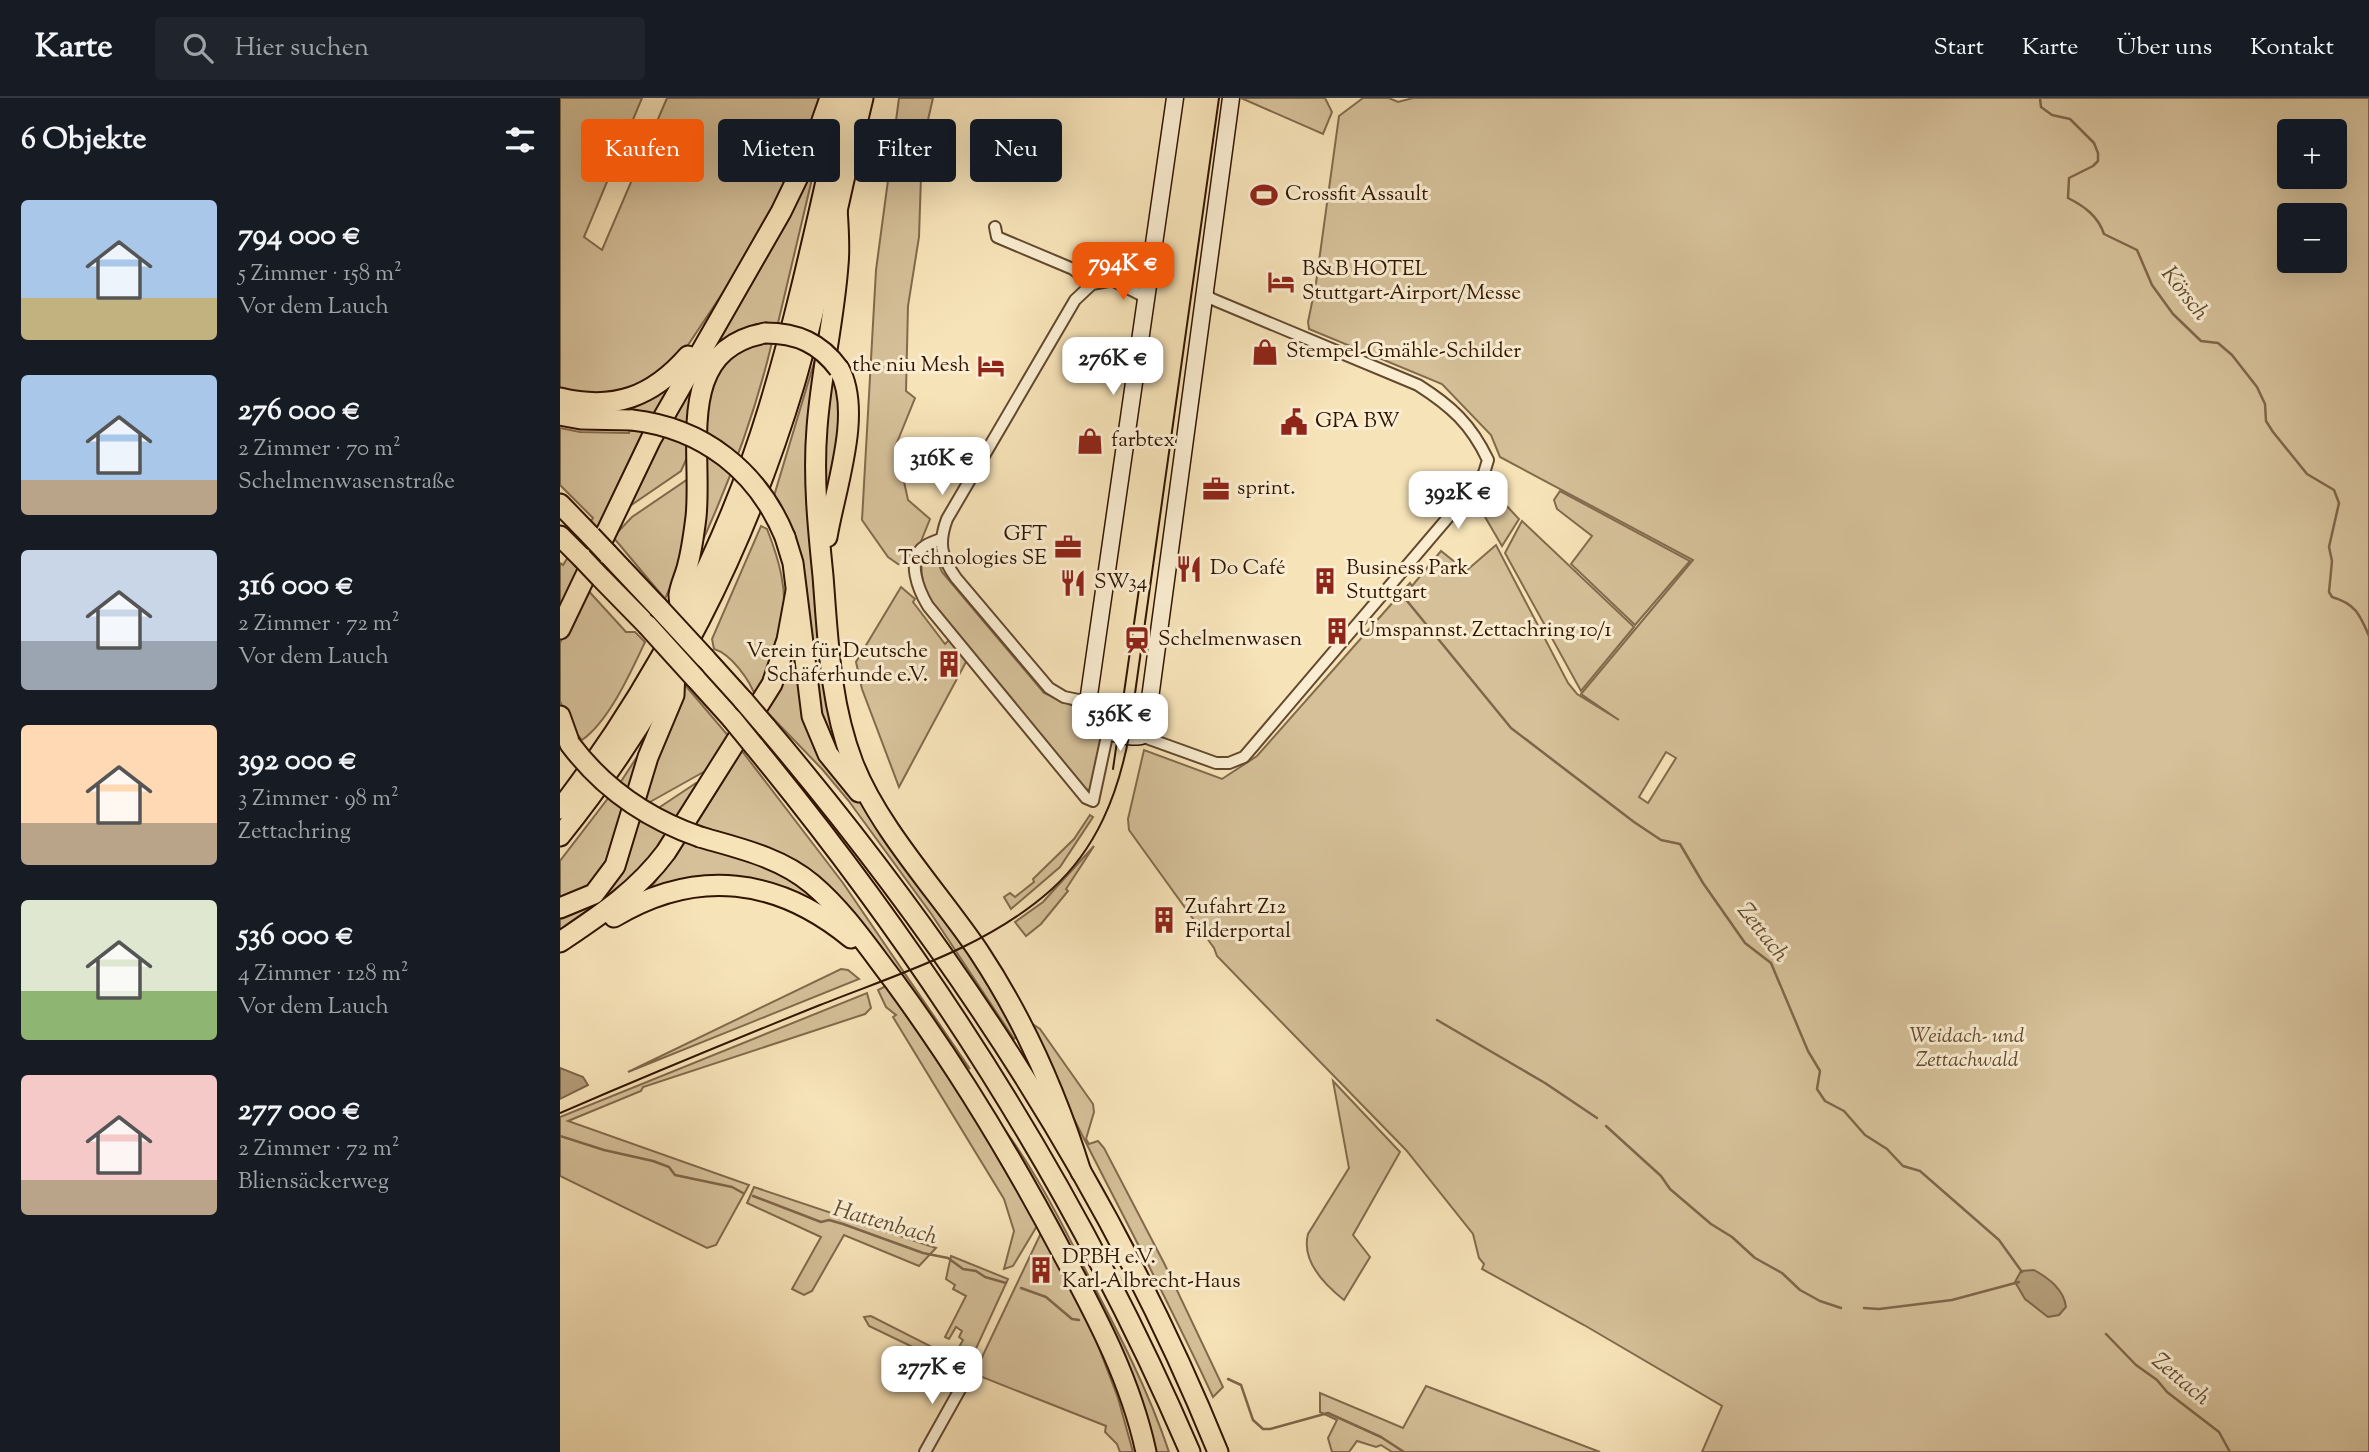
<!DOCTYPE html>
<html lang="de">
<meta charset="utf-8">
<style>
:root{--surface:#171b24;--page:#20242c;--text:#f1f3f6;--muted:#9ea1a6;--line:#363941;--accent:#ea580c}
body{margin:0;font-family:"Sorts Mill Goudy",serif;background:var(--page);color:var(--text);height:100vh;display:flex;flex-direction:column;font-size:26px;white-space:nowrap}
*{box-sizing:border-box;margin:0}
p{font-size:23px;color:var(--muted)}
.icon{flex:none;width:38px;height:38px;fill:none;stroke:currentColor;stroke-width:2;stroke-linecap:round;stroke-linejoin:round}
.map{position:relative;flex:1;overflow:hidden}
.details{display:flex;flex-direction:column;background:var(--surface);width:560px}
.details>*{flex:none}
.hud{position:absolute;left:21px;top:21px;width:665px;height:63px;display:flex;gap:14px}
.buttons{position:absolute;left:1717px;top:21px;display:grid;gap:14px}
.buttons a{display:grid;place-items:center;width:70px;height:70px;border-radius:7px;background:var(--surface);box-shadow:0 7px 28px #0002;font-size:35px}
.price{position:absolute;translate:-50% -60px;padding:0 16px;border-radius:14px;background:#fff;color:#222;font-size:23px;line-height:46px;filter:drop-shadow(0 2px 4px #0008)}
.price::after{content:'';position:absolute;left:50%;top:42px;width:21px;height:16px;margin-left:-10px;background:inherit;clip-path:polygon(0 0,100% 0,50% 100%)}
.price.current{background:var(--accent);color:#fff}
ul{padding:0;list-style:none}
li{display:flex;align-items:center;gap:21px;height:175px;padding:0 21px}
li span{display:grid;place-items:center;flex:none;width:196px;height:140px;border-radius:7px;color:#555}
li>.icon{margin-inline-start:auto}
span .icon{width:84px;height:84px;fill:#fffc;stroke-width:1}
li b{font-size:30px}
h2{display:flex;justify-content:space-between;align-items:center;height:84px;padding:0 21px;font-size:30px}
.pill{padding:0 24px;border-radius:7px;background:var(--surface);box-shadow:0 7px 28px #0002;font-size:24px;line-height:63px}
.pill.current{background:var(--accent);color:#fff}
header{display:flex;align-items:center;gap:42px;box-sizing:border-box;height:98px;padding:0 35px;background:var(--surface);border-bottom:2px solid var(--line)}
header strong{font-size:33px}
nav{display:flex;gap:38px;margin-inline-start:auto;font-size:24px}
.search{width:490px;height:63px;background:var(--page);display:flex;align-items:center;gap:18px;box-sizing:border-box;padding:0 24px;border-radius:7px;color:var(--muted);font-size:26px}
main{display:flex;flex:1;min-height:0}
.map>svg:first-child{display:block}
.green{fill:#d5c099;stroke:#826a4c;stroke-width:2;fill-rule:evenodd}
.water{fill:#b39d79;stroke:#7f6649;stroke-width:2}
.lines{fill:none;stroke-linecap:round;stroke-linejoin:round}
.stream{stroke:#7f6649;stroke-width:2.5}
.street-casing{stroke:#62482e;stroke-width:14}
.secondary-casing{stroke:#301400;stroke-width:19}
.highway-casing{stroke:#301400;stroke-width:23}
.street{stroke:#faedd1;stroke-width:10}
.secondary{stroke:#faedd1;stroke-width:16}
.highway{stroke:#f7e3b8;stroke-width:19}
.tram{stroke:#301400;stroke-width:2}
.highway-bridge-casing{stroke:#301400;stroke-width:23;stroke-linecap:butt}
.highway-bridge{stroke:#f7e3b8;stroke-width:19}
.labels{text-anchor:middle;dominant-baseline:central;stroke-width:6;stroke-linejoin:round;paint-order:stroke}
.poi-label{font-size:21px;fill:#301400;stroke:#faedd1;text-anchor:start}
.park-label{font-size:21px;font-style:italic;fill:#62482e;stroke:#faedd1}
.water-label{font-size:23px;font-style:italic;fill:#644b30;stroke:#faedd1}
</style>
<header>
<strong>Karte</strong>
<div class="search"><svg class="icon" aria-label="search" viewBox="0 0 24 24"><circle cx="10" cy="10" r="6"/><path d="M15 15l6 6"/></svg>Hier suchen</div>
<nav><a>Start</a><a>Karte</a><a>Über uns</a><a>Kontakt</a></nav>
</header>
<main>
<section class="details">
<h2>6 Objekte<svg class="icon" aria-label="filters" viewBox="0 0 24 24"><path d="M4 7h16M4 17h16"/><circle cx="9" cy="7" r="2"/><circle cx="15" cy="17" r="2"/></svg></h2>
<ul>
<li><span style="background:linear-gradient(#a9c7e8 70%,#c2b280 0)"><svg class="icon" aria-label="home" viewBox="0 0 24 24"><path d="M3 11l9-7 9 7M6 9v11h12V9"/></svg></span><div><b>794 000 €</b><p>5 Zimmer · 158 m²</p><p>Vor dem Lauch</p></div></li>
<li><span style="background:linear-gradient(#a9c7e8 75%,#b9a48a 0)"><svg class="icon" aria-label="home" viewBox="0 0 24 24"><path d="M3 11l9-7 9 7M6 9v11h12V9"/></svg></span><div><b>276 000 €</b><p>2 Zimmer · 70 m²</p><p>Schelmenwasenstraße</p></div></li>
<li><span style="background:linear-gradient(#c9d6e8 65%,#9aa5b1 0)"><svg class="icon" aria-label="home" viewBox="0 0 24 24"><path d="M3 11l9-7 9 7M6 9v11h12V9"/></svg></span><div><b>316 000 €</b><p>2 Zimmer · 72 m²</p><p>Vor dem Lauch</p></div></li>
<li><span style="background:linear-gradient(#ffd9b3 70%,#b9a48a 0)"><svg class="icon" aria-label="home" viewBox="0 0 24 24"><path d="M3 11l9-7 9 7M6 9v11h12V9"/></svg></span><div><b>392 000 €</b><p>3 Zimmer · 98 m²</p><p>Zettachring</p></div></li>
<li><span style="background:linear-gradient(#dfe7d0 65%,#8fb573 0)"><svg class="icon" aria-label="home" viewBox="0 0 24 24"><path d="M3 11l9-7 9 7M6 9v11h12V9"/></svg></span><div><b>536 000 €</b><p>4 Zimmer · 128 m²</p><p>Vor dem Lauch</p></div></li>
<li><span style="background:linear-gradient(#f6c9c9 75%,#b9a48a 0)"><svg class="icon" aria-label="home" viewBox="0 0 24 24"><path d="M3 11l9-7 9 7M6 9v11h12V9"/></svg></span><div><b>277 000 €</b><p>2 Zimmer · 72 m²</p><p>Bliensäckerweg</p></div></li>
</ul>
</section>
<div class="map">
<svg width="1809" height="1354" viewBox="0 0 1809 1354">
<rect width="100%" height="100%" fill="#f7e3b8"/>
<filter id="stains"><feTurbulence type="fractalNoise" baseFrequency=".00286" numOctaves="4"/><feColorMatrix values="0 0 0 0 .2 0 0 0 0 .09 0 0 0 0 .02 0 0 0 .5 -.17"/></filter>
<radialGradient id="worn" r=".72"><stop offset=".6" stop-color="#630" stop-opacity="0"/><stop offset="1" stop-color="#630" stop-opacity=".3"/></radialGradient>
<g class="green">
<path d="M 0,0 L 82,0 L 24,139 L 42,152 L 107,0 L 264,0 L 240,63 L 180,169 L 124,253 L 89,283 L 54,297 L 20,297 L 0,290 Z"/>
<path d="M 339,0 L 373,0 L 362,48 L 359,139 L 348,208 L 346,293 L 355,300 L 336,347 L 348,402 L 370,421 L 351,468 L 338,466 L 328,459 L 302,422 L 316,172 Z"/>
<path d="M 681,0 L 765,0 L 772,14 L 763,36 Z"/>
<path d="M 803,0 L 829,0 L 838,4 L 853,0 L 1809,0 L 1809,1354 L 1142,1354 L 1162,1308 L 1024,1227 L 922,1171 L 924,1166 L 919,1160 L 913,1136 L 846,1052 L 657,858 L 654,850 L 569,732 L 568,721 L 584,652 L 662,681 L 697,658 L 850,485 L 852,488 L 881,453 L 906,473 L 936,447 L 1008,585 L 1017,596 L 1059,622 L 1021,596 L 1133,462 L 940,359 L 931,337 L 882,286 L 749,231 L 748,224 L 756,185 L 779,18 ZM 1729,33 L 1774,33 L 1774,79 L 1729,79 ZM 1729,117 L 1774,117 L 1774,163 L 1729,163 ZM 1106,654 L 1116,660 L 1088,705 L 1079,699 Z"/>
<path d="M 260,47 L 218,225 L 196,226 L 162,247 L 130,353 L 121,373 L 67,410 L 79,375 Z"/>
<path d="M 263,235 L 251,332 L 292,676 L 262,633 L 229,429 L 214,398 Z"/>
<path d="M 213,240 C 196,314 169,386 137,455 L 143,334 L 149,285 L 166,258 Z"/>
<path d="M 269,273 L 275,274 L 286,311 L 264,420 L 260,379 Z"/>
<path d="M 115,280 L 0,517 L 0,465 L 3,467 L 33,420 L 0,387 L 0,330 L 20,334 L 69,335 L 74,316 L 19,309 Z"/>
<path d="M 128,381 L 125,455 L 105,501 L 53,439 L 72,419 Z"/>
<path d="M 928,388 L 959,421 L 942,448 L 914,400 Z"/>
<path d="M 1000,393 L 1130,463 L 1075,527 L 1011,466 L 1032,438 L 997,411 L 994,402 Z"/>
<path d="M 962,423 L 1074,529 L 1021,593 L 945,455 Z"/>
<path d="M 201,428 L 207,431 C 235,502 227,532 196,600 C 190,582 171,556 154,551 L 152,541 Z"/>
<path d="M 369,451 L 373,453 L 382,474 L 484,595 L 522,612 L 543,636 L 530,693 L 523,689 L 372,506 C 363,487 359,476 363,456 Z"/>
<path d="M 25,489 L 66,534 L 75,534 L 85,544 C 71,574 49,623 22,642 L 10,627 L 0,603 L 0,545 Z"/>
<path d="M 341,489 L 355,501 L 353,504 L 385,546 L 391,540 L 407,562 L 339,689 L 302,591 L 296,564 Z"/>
<path d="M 236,543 L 270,664 L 400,838 L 459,937 L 454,941 L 372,817 L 288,702 L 262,671 L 206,613 L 220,590 Z"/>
<path d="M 125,587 L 171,641 L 156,663 L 147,672 L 81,709 L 110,617 Z"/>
<path d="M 86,645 L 59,745 L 34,786 L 0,804 L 0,763 L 62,682 Z"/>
<path d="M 182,653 L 283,785 L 410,971 L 383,939 L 293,813 L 262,782 L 160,735 L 136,726 Z"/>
<path d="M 136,685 L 141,686 L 87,768 L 0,836 L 0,816 L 19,811 L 74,730 L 82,721 Z"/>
<path d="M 530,717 L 533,719 L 500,769 L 451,811 L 444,799 L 450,795 L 455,799 L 474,784 L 473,781 L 514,741 Z"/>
<path d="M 126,741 L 232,777 L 267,811 C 201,773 162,770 90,791 Z"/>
<path d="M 534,748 L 506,791 L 508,793 L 481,826 L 466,838 L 455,824 L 483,804 Z"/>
<path d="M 281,871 L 288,872 L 299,881 L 68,974 Z"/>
<path d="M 326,888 L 434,1046 L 477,1128 L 453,1168 L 444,1171 L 454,1133 L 444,1101 L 333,919 L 336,917 L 326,909 L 318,892 Z"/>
<path d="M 307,895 L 311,910 L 305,916 L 83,989 L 81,993 L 8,1023 L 189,1087 L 156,1147 L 147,1150 L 0,1078 L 0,1019 Z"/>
<path d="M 465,921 L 480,931 L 533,1006 L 534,1014 L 526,1041 L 529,1046 L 538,1043 L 544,1050 L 604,1165 L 663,1289 L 653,1299 C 594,1171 525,1049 465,921 Z"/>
<path d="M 773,983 L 840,1054 L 793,1137 L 810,1159 L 784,1202 C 765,1187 741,1163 748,1136 L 789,1070 Z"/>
<path d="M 430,1012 C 469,1061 498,1117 526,1173 C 557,1232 588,1291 609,1354 L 594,1354 Z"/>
<path d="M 194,1089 L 376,1150 L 359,1168 L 284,1137 L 252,1193 L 244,1197 L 232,1191 L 261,1139 L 187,1105 Z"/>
<path d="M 481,1135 L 526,1216 L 558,1300 L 573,1354 L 560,1354 L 557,1346 L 545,1334 L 546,1328 L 417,1277 L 415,1274 Z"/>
<path d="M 391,1158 L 448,1181 L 408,1268 L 402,1270 L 390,1267 L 309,1228 L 304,1219 L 311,1218 L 378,1252 L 382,1255 L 380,1259 L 386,1262 L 390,1256 L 394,1258 L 403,1242 L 399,1239 L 402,1233 L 396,1229 L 389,1241 L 385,1239 L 406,1198 L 393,1191 L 395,1187 L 386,1181 Z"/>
<path d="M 866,1288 L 1040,1354 L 832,1354 L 821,1347 L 816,1349 L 797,1343 L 789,1354 L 772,1354 L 768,1340 L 777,1322 L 760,1314 L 760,1295 L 843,1330 Z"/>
</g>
<g class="water">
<path d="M 0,970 L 23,979 L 28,987 L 0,1001 Z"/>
<path d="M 1474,1172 C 1488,1180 1504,1191 1506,1209 L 1499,1217 L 1488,1219 L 1465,1201 L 1455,1184 L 1461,1173 Z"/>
</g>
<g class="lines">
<g class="stream">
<path d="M 1480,0 L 1481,9 L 1492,17 L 1510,21 L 1534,45 L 1538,55 L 1538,63 L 1533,68 L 1509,80 L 1508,100 C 1524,108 1538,118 1544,136 L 1577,152 L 1592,187 L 1613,216 L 1641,243 L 1658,245 L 1672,257 L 1697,289 L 1705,306 L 1706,323 L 1713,334 L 1747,376 L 1774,392 L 1779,405 L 1769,449 L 1772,463 L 1769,494 L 1772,499 C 1796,506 1800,517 1809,538"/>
<path d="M 843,498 L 951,630 L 1074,724 L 1101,742 L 1120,746 L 1143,785 L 1185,845 L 1211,865 L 1248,953 L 1260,973 L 1257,991 L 1265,1003 L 1284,1013 L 1305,1037 L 1327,1051 L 1343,1068 L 1360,1073 L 1439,1142 L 1462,1174"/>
<path d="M 877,922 L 985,985 L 1037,1020"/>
<path d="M 1046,1028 L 1101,1078 L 1110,1091 L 1151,1126 L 1172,1139 L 1195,1160 L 1222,1175 L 1240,1192 L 1260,1203 L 1281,1210"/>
<path d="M 0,1038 L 44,1052 L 93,1063 L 109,1069 L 115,1077 L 172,1089 L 183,1095"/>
<path d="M 193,1098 L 261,1124 L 269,1122 L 283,1126 L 363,1155 L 388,1160 L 403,1171 L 416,1173 L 425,1179 L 446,1185"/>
<path d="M 461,1190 L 486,1199 L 512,1221 L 519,1222"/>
<path d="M 1304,1210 L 1319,1211 L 1392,1202 L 1459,1184"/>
<path d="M 1546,1236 L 1576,1267 L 1597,1282 L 1607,1294 L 1659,1334 L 1670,1354"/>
<path d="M 668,1281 L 681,1287 L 693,1322 L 703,1331 L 710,1331 L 768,1315 L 821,1339 L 844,1354"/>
</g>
<defs>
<g id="street">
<path d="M 435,129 L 437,139 L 513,171 L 532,186"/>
<path d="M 552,182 L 587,200"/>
<path d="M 381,441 C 376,443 369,445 365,448 C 345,461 359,493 368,508 L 526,700 L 533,703 L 548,633"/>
<path d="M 528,604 L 504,599 L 489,590 L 396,480 C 381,459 378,445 387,421 L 515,202 L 532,186 L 575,178 L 591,166"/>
<path d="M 581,638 L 656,665 L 669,665 L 684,659 L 908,396 L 924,375 L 928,362 C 911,326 891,308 858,287 L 652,201 L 644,195"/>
<path d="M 365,1354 L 408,1277"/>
</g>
<path id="secondary" d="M 615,0 L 528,604 C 535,629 555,641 581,638 L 586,630 L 671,0"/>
<g id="highway">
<path d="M 277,109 C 278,128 280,148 278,167 C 274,222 261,275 257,330 C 253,379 258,429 263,478 C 268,542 270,605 293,665 C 318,730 380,796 419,854 C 464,922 497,997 521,1074"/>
<path d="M 0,300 C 54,313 92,299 128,258"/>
<path d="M 0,317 L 21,321 L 72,322"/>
<path d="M 0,406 L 31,438"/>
<path d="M 0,438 L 22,460"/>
<path d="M 225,439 L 233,465 L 252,618 L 268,656 L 299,694"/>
<path d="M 267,439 C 275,391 303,314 279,271"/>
<path d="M 48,456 L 98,509"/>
<path d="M 41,480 L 87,527"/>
<path d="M 122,518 C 121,512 119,504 119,497 C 120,487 126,476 128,466 C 132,451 134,435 136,419 C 143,351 113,252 205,235"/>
<path d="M 0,531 L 91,341 L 221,114 L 253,48 L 270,0"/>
<path d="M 145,560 L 183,602"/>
<path d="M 135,580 L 172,621"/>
<path d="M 0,618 L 10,646"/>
<path d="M 206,629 C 390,846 551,1090 658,1354"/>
<path d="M 194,648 C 371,863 520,1098 630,1354"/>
<path d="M 0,711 C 92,591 165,454 209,309 C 240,207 261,103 285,0"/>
<path d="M 0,738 C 108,604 186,448 235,284 C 262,190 280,94 303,0"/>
<path d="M 140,739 C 178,750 220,759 252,786 C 284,813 308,849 334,883 C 398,970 454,1063 504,1158 C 538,1221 571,1284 586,1354"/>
<path d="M 0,810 L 34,796 L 55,768 L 88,659 L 114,597 L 115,572"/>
<path d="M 54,819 C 137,769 218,780 291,840"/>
<path d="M 0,844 C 40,817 77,793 106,754 L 212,586 L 227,542 L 236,493"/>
</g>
</defs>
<use href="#street" class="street-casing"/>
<use href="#secondary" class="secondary-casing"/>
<use href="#highway" class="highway-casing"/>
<use href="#street" class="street"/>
<use href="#secondary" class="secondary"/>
<use href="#highway" class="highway"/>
<g class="tram">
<path d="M 553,671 L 579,491"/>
<path d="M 0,1015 C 86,978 173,942 260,907 C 338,876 428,849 492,791 C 537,750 558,696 569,638 L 659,0"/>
</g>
<defs>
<g id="highway-bridge">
<path d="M 205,235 C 237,235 260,245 279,271"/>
<path d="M 72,322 C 143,330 198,373 225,439"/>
<path d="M 31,438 L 48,456"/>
<path d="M 22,460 L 41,480"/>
<path d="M 98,509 L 145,560"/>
<path d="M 87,527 L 135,580"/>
<path d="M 183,602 L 206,629"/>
<path d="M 172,621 L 194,648"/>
<path d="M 10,646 C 43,690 88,721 140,739"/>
</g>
</defs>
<use href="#highway-bridge" class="highway-bridge-casing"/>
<use href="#highway-bridge" class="highway-bridge"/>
</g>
<defs>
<symbol id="stadium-bare" viewBox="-9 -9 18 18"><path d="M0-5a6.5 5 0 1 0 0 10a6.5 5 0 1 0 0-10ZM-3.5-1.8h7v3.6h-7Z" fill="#8f2418" stroke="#faedd1" stroke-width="2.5" paint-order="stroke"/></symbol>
<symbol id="hotel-bare" viewBox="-9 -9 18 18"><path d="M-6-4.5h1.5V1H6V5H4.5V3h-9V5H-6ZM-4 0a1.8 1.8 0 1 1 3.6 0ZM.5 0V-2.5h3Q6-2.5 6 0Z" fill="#8f2418" stroke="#faedd1" stroke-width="2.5" paint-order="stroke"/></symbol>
<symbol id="shop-bare" viewBox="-9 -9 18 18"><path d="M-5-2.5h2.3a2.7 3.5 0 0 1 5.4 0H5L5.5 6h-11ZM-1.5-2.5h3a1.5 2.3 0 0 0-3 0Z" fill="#8f2418" stroke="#faedd1" stroke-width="2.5" paint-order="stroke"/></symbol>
<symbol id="civic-bare" viewBox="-9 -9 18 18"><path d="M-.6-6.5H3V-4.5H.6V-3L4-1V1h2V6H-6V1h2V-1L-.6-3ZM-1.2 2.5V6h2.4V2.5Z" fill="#8f2418" stroke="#faedd1" stroke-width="2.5" paint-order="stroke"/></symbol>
<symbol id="office-bare" viewBox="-9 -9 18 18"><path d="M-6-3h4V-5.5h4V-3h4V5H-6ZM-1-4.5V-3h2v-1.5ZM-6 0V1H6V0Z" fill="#8f2418" stroke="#faedd1" stroke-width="2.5" paint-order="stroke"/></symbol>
<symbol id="restaurant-bare" viewBox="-9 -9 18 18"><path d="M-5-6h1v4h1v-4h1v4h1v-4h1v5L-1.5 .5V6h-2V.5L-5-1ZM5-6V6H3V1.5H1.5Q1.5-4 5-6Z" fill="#8f2418" stroke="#faedd1" stroke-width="2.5" paint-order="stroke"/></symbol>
<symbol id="building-bare" viewBox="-9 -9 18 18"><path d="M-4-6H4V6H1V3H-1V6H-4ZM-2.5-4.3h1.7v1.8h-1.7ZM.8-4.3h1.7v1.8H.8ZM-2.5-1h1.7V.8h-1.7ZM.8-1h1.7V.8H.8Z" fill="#8f2418" stroke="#faedd1" stroke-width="2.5" paint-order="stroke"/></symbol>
<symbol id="station-bare" viewBox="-9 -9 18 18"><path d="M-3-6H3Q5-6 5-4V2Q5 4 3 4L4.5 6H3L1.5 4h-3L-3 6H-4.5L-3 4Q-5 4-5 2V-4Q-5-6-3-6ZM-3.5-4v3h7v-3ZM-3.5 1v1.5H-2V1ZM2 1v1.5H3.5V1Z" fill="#8f2418" stroke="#faedd1" stroke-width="2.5" paint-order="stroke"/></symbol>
</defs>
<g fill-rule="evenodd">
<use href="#stadium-bare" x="685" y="78" width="38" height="38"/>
<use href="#hotel-bare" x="702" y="165" width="38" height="38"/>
<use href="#shop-bare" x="686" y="235" width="38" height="38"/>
<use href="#hotel-bare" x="412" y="249" width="38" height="38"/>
<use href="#civic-bare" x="715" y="305" width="38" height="38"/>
<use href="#shop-bare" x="511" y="324" width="38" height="38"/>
<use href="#office-bare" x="637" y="372" width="38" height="38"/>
<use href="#office-bare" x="489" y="430" width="38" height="38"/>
<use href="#restaurant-bare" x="610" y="452" width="38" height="38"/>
<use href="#building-bare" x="746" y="464" width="38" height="38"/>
<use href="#restaurant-bare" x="494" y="466" width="38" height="38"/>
<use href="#building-bare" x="758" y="514" width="38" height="38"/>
<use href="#station-bare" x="558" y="523" width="38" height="38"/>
<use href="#building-bare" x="370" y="547" width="38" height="38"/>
<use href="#building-bare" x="585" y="803" width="38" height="38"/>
<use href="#building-bare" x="462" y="1153" width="38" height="38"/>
</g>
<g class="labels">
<g class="poi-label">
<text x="725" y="97">Crossfit Assault</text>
<text x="742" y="172">B&amp;B HOTEL<tspan x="742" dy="24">Stuttgart-Airport/Messe</tspan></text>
<text x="726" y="254">Stempel-Gmähle-Schilder</text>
<text x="410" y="268" text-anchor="end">the niu Mesh</text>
<text x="755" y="324">GPA BW</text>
<text x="551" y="343">farbtex</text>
<text x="677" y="391">sprint.</text>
<text x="487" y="437" text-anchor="end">GFT<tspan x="487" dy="24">Technologies SE</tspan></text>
<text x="650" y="471">Do Café</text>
<text x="786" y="471">Business Park<tspan x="786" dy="24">Stuttgart</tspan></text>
<text x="534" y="485">SW34</text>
<text x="798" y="533">Umspannst. Zettachring 10/1</text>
<text x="598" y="542">Schelmenwasen</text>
<text x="368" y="554" text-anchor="end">Verein für Deutsche<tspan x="368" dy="24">Schäferhunde e.V.</tspan></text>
<text x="625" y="810">Zufahrt Z12<tspan x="625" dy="24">Filderportal</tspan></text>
<text x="502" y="1160">DPBH e.V.<tspan x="502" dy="24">Karl-Albrecht-Haus</tspan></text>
</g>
<g class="park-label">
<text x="1407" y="939">Weidach- und<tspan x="1407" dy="24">Zettachwald</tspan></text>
</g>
<g class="water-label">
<text transform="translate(1624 196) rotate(52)">Körsch</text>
<text transform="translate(1202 835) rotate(52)">Zettach</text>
<text transform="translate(325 1126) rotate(16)">Hattenbach</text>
<text transform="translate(1620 1282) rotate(40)">Zettach</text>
</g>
</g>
<rect width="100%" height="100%" filter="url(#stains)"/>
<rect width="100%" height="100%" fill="url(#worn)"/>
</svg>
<div class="buttons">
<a>+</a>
<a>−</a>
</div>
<b class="price current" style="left:563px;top:204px">794K €</b>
<b class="price" style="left:553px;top:299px">276K €</b>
<b class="price" style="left:382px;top:399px">316K €</b>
<b class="price" style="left:898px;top:433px">392K €</b>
<b class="price" style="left:560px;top:655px">536K €</b>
<b class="price" style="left:372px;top:1308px">277K €</b>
<div class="hud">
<a class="pill current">Kaufen</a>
<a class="pill">Mieten</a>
<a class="pill">Filter</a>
<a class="pill">Neu</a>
</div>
</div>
</main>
